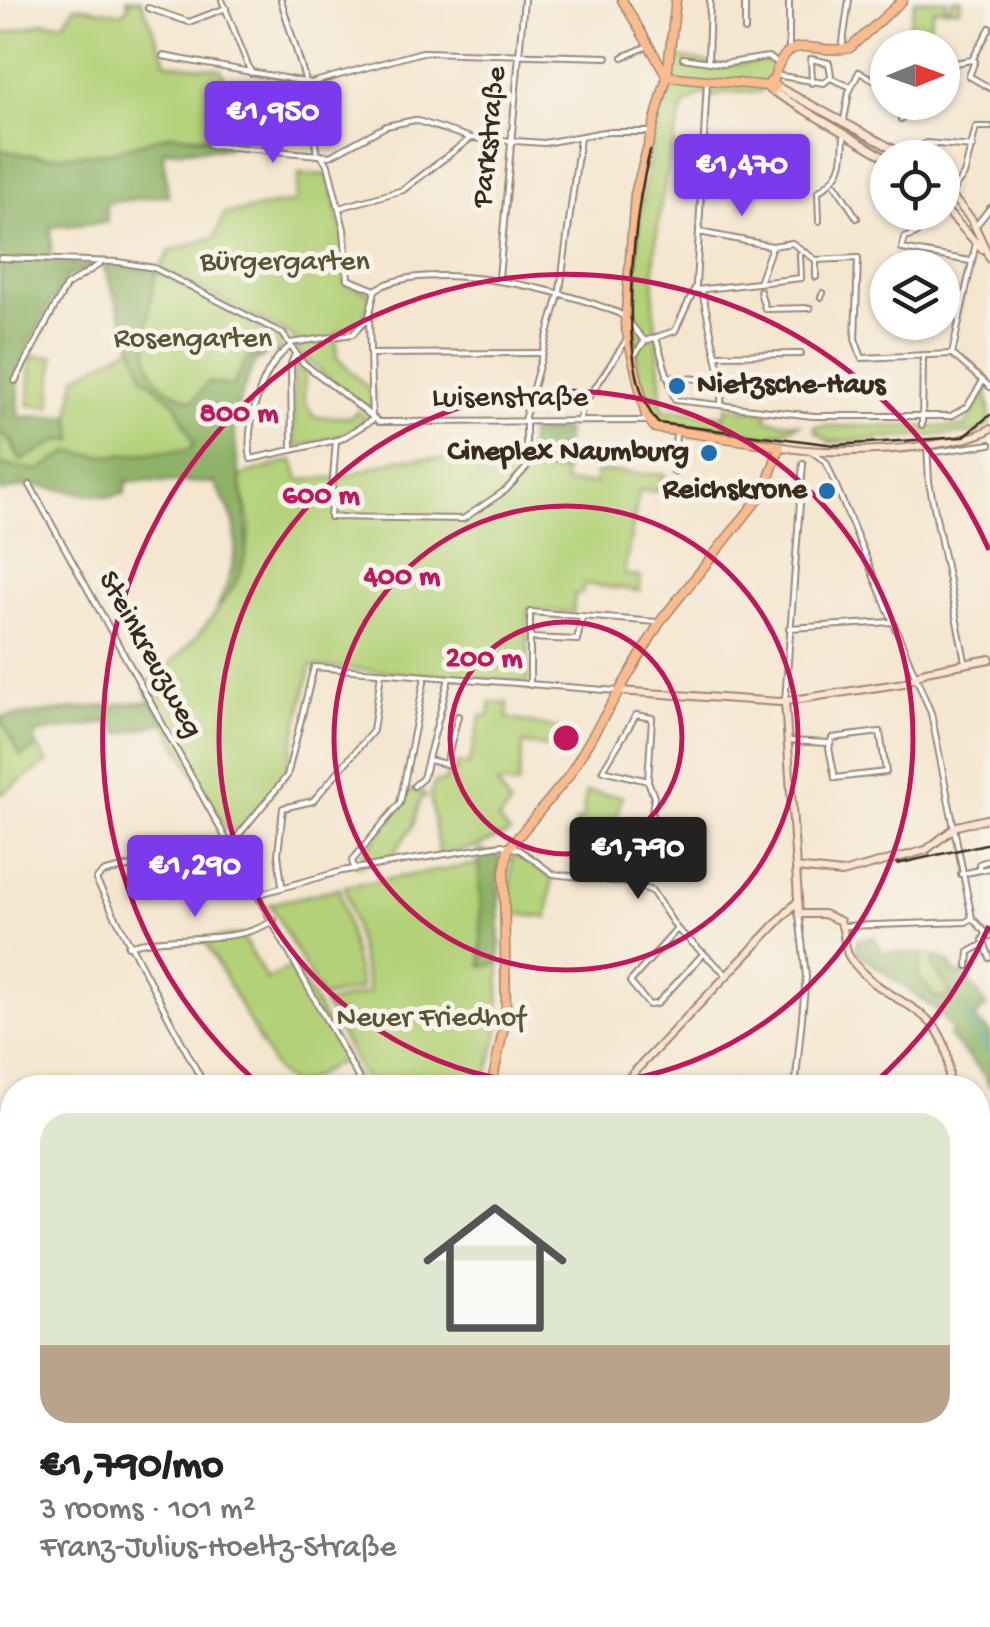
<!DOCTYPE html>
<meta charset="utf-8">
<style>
:root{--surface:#fff;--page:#f6f6f6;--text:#222;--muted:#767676;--line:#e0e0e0;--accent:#7c3aed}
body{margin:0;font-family:"Gochi Hand",sans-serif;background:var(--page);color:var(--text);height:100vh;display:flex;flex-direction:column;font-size:38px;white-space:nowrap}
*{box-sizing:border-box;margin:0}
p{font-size:32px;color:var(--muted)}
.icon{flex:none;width:55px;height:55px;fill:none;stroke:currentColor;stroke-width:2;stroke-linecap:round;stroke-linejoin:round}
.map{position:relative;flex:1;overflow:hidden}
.details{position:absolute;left:0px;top:1075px;width:990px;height:552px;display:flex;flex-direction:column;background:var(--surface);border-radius:40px 40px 0 0;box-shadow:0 2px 8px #0004}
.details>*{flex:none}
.needle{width:65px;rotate:89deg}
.tools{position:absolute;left:870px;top:30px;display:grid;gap:20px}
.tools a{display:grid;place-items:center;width:90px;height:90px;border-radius:50%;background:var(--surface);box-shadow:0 2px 8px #0004;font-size:50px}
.price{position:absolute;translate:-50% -85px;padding:0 22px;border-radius:10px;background:var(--accent);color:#fff;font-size:32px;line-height:65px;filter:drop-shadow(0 2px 5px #0008)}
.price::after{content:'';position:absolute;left:50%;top:60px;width:30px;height:22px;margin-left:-15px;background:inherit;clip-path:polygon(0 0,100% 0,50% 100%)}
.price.selected{background:#222;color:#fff}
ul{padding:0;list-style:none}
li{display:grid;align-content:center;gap:20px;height:530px;padding:0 40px}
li+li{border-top:2px solid var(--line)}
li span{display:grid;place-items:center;height:310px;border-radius:30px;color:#555}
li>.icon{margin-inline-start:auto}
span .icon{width:180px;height:180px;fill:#fffc;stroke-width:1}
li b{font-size:42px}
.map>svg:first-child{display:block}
.green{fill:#b3d178;stroke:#777e4b;stroke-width:2.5}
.forest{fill:#8eb368;stroke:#646e43;stroke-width:2.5}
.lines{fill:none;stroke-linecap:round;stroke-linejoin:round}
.stream{stroke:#3fafba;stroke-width:2.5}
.street-casing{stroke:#988876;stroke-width:8}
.secondary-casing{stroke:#988876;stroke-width:10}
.primary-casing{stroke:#988876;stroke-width:11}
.street{stroke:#fff;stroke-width:4}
.secondary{stroke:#fde4d1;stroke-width:6}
.primary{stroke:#fbbb8d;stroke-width:8}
.tram{stroke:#3b2a1e;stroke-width:2.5}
.rail{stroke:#3b2a1e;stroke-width:2.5}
.ring{fill:none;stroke:#c2185b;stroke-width:5}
.poi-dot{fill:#1f6fb2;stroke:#f7f3e8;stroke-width:4}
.labels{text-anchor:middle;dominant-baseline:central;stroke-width:10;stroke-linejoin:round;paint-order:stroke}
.street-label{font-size:30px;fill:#3b2a1e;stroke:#f7f3e8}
.park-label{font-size:30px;fill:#595434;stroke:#f7f3e8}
.poi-label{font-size:30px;font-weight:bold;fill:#3b2a1e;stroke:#f7f3e8;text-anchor:end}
.centre{fill:#c2185b;stroke:#f7f3e8;stroke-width:5}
.ring-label{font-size:30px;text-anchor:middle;font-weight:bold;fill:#c2185b;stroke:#f7f3e8;stroke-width:10;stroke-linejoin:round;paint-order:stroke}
</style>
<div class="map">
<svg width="990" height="1627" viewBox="0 0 990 1627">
<rect width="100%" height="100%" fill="#f7f3e8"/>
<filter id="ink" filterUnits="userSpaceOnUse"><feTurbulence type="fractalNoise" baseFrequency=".01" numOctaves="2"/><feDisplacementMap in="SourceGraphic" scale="20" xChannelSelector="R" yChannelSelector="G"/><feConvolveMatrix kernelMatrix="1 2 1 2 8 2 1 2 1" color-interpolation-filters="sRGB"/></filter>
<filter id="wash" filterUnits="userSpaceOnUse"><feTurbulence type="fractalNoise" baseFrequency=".0048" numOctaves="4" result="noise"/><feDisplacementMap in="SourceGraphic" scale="40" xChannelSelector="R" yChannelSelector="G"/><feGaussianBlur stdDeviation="2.25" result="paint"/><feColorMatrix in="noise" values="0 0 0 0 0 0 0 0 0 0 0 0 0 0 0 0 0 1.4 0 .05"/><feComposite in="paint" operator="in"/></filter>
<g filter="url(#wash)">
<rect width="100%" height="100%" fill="#f4e6cf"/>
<g class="green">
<path d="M 127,0 L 141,0 L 167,63 L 221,69 L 234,104 L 230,141 C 181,129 161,140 115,151 C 83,160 30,157 0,150 L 0,35 L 45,22 L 64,23 L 75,6 L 122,13 L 129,5 Z"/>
<path d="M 915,0 L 947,0 L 944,7 L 949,8 L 952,0 L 962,0 L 959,9 L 934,9 L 927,34 L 907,35 Z"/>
<path d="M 674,56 L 722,66 L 772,60 L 774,69 L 760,92 L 724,93 L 711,98 L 704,93 L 685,105 L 682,113 C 664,176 652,238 654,304 C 654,326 665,394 661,405 L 666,412 L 672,409 L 725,416 L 727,406 L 767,412 L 767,420 L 800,424 L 769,437 L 658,422 C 615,366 640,197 654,135 C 657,122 669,102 673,87 C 675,77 673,66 674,56 Z"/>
<path d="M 299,174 L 329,175 L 345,242 L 345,283 L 371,294 C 366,320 361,325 336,333 L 337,358 L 374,394 L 371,414 L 301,355 L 292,336 L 160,268 L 170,251 L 215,237 L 225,213 C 251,212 270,203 295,203 Z"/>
<path d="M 111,264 L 156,276 L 158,272 L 284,338 L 280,351 L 248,357 L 232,386 L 187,421 L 194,444 L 190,450 C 152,451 106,461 71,451 L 40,470 L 0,465 L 0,428 L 21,460 L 60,440 L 74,440 L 70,416 L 76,377 L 133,346 L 104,267 Z"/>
<path d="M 31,356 L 54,357 L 51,407 L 29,405 Z"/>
<path d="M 294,362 L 305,370 L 304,400 L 314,417 L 351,417 L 357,411 L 369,421 L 336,438 L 294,447 Z"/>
<path d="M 987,388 L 990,424 L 976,433 L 830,442 L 815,431 L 815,426 L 827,426 L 965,427 Z"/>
<path d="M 526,457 L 526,469 L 564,473 L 565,483 L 595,484 L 596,471 L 665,475 L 658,491 L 639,491 L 624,574 L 640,577 L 639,591 L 584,584 L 582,594 L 575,594 L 573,613 L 528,609 L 528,682 L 311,666 L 286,775 L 240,830 L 226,829 L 144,687 C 193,647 242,593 250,529 C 252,511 238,494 241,476 L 293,460 L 299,480 L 343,477 L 398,459 Z"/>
<path d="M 491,702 L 508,703 L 507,718 L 564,730 L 552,747 L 523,744 L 518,786 L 497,784 L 510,806 L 498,820 L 510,833 L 477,847 L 439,855 L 430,794 L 435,782 L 445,782 L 447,772 L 455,773 L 457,763 L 469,765 L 481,716 L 489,716 Z"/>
<path d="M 0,717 L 21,757 L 37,746 L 48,762 L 0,795 Z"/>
<path d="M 407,790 L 422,792 L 426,797 L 421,798 L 413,826 L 391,857 L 359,866 L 357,861 L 405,803 Z"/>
<path d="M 586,792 L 622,796 L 612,837 L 575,831 L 576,821 L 582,821 Z"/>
<path d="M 518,856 L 552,877 L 548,918 L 509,913 L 512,857 Z"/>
<path d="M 479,864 L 482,965 L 500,963 L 498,1035 L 484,1087 L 369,1087 L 324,1004 L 369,993 L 345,886 Z"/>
<path d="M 339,888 L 361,989 L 322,998 L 270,904 Z"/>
<path d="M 241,935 L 267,980 L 294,965 L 361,1087 L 344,1060 L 295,1087 L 276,1071 L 204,939 Z"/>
<path d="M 923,954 L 937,957 L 932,964 L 952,995 L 948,999 L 937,999 L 918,976 Z"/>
<path d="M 978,1187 L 990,1193 L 990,1390 L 978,1394 L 978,1283 L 988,1250 L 978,1243 Z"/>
<path d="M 0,1194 L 6,1202 L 12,1201 L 12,1470 L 6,1478 L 0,1471 Z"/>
<path d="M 990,1449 L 990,1627 L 956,1627 L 952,1615 L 978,1615 L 978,1454 Z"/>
</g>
<g class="forest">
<path d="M 171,134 L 230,141 L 226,148 L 163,151 L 168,195 L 106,203 L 107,222 L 51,227 L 51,261 L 95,266 L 67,277 L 49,306 L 18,370 L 19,417 L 70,416 L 74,441 L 60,440 L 21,461 L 9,436 L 3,436 L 0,428 L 0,150 L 40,157 L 112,152 Z"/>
<path d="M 111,264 L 156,271 C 151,300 140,347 154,374 C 161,388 180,395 193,401 L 208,382 L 233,386 L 248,357 L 264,357 L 255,362 C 247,381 237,400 235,421 C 231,486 274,550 217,608 C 228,584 242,546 233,520 C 230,508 220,496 215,483 L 127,481 L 124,494 L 108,497 L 32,485 L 0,492 L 0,465 L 40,470 L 71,451 C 106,461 152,451 189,450 L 194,444 L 176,404 L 144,377 L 104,267 Z"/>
<path d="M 529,431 L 566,431 L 564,473 L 530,469 Z"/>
<path d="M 151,701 L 164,723 L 120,734 L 112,722 L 34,734 L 37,746 L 21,757 L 0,717 Z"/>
<path d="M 479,851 L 499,854 L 500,963 L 482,966 Z"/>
<path d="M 875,937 L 883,952 L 923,954 L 918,976 L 937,999 L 952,995 L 932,964 L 937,957 L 947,960 L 957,975 L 964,973 L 986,1006 L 974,1019 L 990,1033 L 990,1088 L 983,1074 L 949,1036 L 952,1030 L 940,1013 L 857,952 L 857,940 Z"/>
</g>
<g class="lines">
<g class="stream">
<path d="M 790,385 L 814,380"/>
<path d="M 968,1015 L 990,1056"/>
<path d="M 978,1334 L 987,1335"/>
</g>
</g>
</g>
<g filter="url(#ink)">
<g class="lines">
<defs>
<g id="street">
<path d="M 222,0 L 251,73"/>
<path d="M 281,0 L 306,82 L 317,155"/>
<path d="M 789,0 L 789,52"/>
<path d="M 148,8 L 189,22 L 226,8"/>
<path d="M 745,30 L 745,0"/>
<path d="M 842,49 L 849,0"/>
<path d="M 163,56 L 311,83 L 422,52 L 607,57"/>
<path d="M 623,57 L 648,46"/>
<path d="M 683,58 L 723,64 L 768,57 L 777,62"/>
<path d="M 708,60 L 710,0"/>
<path d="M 975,61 L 969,76 L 990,88"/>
<path d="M 943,65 L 972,60 L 990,28"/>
<path d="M 775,75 L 824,83 L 830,78"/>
<path d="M 830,78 L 849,86"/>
<path d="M 812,83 L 811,59 L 829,63 L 831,75"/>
<path d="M 900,102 L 901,119"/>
<path d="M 844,120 L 849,92 L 859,72 L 888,87"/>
<path d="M 210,145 L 330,156 L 386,126 L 415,120 L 471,138 L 544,143 L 604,132 L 652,132"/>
<path d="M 909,156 L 926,143 L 973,147"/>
<path d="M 322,157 L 328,165 L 344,229 L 348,279 L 375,290"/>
<path d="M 835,184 L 857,218"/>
<path d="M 951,192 L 964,175 L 976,127 L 990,127"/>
<path d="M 339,208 L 403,190 L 471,138"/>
<path d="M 922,212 L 916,234 L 905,238 L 902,249 L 970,261"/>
<path d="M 819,221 L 818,192 C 843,174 843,166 844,134"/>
<path d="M 975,227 L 990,208"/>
<path d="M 699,232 L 772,246"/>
<path d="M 772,246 L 792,243 L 816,260 L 858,258 L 855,339 L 862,358 L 952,354"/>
<path d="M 0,258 L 118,262 L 154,268 L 283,334 L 302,362 L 379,422 L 648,421"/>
<path d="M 816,260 L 816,277"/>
<path d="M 499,278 L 524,0"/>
<path d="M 759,283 L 772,246"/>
<path d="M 375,290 C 424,257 566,290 618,313 C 629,319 636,332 645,341"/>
<path d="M 696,290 L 801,278 L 800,254"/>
<path d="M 702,291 L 722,383 L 721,404"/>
<path d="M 760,291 L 765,309 L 810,308"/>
<path d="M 821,297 L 823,293"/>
<path d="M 656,338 L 675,400 L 813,416 L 951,416 L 967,407 L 983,381"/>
<path d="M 645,341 L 675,331 L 696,286 L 707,81"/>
<path d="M 290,343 L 353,334 L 369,317"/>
<path d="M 291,346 C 262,364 244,427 251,459 L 341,439 L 372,420"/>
<path d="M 373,354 L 541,353"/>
<path d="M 952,354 L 976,243"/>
<path d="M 952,354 L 990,387"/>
<path d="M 716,355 L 801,354"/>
<path d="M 633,357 L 645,341"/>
<path d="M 667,376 L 767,386"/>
<path d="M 15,381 L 66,286 L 100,264"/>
<path d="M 372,420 L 369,317 L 375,290"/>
<path d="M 524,420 L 560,291 L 580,138"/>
<path d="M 579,421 L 583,406 L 626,341"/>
<path d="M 922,425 L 923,355"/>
<path d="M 336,440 L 330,517 L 463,519 L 506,490 L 526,468 L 526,420"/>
<path d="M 927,444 L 929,482 L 965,661"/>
<path d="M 292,450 L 291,364 L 295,354"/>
<path d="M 814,453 L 826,462 L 931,713 L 972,918 L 990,937"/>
<path d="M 928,453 L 990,444"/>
<path d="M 674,472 L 676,432"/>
<path d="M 30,485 L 364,1088"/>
<path d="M 789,628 L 892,622"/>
<path d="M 530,638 L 577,640 L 582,618"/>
<path d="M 530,685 L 530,612 L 657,622"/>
<path d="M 785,701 L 803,463"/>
<path d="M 880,732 L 886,772 L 835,778 L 829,748 L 832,738 Z"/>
<path d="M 789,741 L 829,743"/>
<path d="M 428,760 L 446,764 L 458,716"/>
<path d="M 414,786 L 423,778 L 449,678"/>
<path d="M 228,848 L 287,776 L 314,667 L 617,691"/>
<path d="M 355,870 L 352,861 L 400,803 L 425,677"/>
<path d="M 979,870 L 979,864 L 990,860"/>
<path d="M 961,874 L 990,868"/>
<path d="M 282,885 L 278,854 L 283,808 L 313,801 L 373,731 L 381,673"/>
<path d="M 643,886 L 654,797 L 648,781 L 652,718 L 636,715 L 603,770 L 648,781"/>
<path d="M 256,895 L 342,871 L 502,845 L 520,850 L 553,874 L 630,883 L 652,891 L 677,929 L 726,974"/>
<path d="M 844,926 L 966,922 L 972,918"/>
<path d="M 677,929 L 630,982 L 649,1005 L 657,1004 L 704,953"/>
<path d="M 986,933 L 983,940 L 990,958"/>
<path d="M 128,946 C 174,932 234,947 274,920"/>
<path d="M 968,966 L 969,952 L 984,944"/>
<path d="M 206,1088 L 96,880 L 102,873 L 207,848 L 228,848"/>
<path d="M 795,1088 L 806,977 L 799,914"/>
<path d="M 978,1130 L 990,1135"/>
<path d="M 978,1184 L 990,1190"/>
<path d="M 978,1363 L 990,1337"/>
<path d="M 154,1627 L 162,1615"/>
</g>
<g id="secondary">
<path d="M 776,86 L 910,158"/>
<path d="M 772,91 L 888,159"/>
<path d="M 942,185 L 972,220 L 990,259"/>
<path d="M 942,206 L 982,249"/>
<path d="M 780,446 C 818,457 957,450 990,429"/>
<path d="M 619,691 L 780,702 L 904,683 L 926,671 L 990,659"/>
<path d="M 785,701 L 799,914 L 824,914 L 840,921 C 846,932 843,948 850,958 C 889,1013 957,1001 948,1088"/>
<path d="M 796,868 L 842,873 L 926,850 L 957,826 L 990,818"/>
<path d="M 619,1088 L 798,901"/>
<path d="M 881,1627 L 882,1615"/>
</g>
<g id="primary">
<path d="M 622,0 L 667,76 L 767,86"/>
<path d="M 770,82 L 776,86 L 772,91 L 767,87 Z"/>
<path d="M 773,83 C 786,25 813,57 850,48 L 903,0"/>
<path d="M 491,1088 L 506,1017 L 504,874 L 508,849 L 568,777 L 662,619 L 764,492 L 780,446 L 655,428 L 646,416 L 625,324 L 635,194 L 667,76 L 676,0"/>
<path d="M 238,1627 L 244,1615"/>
</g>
</defs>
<use href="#street" class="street-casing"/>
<use href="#secondary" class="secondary-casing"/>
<use href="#primary" class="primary-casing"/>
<use href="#street" class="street"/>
<use href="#secondary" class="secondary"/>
<use href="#primary" class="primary"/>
<path class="tram" d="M 650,151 C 634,214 613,370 658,423 L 835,445 L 963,437 L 990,415"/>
<path class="rail" d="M 897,864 L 990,843"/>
</g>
</g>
<g class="ring">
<circle cx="566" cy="738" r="116"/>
<circle cx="566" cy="738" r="232"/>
<circle cx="566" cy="738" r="347"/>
<path d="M989 926A463 463 0 0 1 870 1087M262 1087A463 463 0 1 1 989 550"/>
</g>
<g class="poi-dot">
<circle cx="677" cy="386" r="10"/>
<circle cx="709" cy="453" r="10"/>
<circle cx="827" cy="491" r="10"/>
</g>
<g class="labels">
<g class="street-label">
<text transform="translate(491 137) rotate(-84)">Parkstraße</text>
<text x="510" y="399">Luisenstraße</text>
<text transform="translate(149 655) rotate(61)">Steinkreuzweg</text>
</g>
<g class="park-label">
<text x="285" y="263">Bürgergarten</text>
<text x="193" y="340">Rosengarten</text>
<text x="431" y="1019">Neuer Friedhof</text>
</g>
<g class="poi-label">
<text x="697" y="386" text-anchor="start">Nietzsche-Haus</text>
<text x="689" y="453">Cineplex Naumburg</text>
<text x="807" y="491">Reichskrone</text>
</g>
</g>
<circle cx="566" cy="738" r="15" class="centre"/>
<g class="ring-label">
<text x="239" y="421">800 m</text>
<text x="321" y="503">600 m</text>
<text x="402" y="584">400 m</text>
<text x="484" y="666">200 m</text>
</g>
</svg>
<div class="tools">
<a><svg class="needle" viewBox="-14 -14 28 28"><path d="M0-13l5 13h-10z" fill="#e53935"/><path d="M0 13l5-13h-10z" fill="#767676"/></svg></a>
<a><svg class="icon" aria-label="locate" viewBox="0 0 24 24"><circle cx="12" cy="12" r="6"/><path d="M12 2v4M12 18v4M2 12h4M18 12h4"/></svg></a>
<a><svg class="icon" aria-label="layers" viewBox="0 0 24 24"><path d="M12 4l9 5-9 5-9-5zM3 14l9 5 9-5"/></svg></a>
</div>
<b class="price" style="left:273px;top:166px">€1,950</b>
<b class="price" style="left:742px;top:219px">€1,470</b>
<b class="price selected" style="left:638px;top:902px">€1,790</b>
<b class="price" style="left:195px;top:920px">€1,290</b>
<section class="details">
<ul>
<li><span style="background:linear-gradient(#dfe7d0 75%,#b9a48a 0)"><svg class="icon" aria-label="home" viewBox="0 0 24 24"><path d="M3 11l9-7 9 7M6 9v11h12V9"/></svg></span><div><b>€1,790/mo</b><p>3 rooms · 101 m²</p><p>Franz-Julius-Hoeltz-Straße</p></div></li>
</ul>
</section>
</div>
